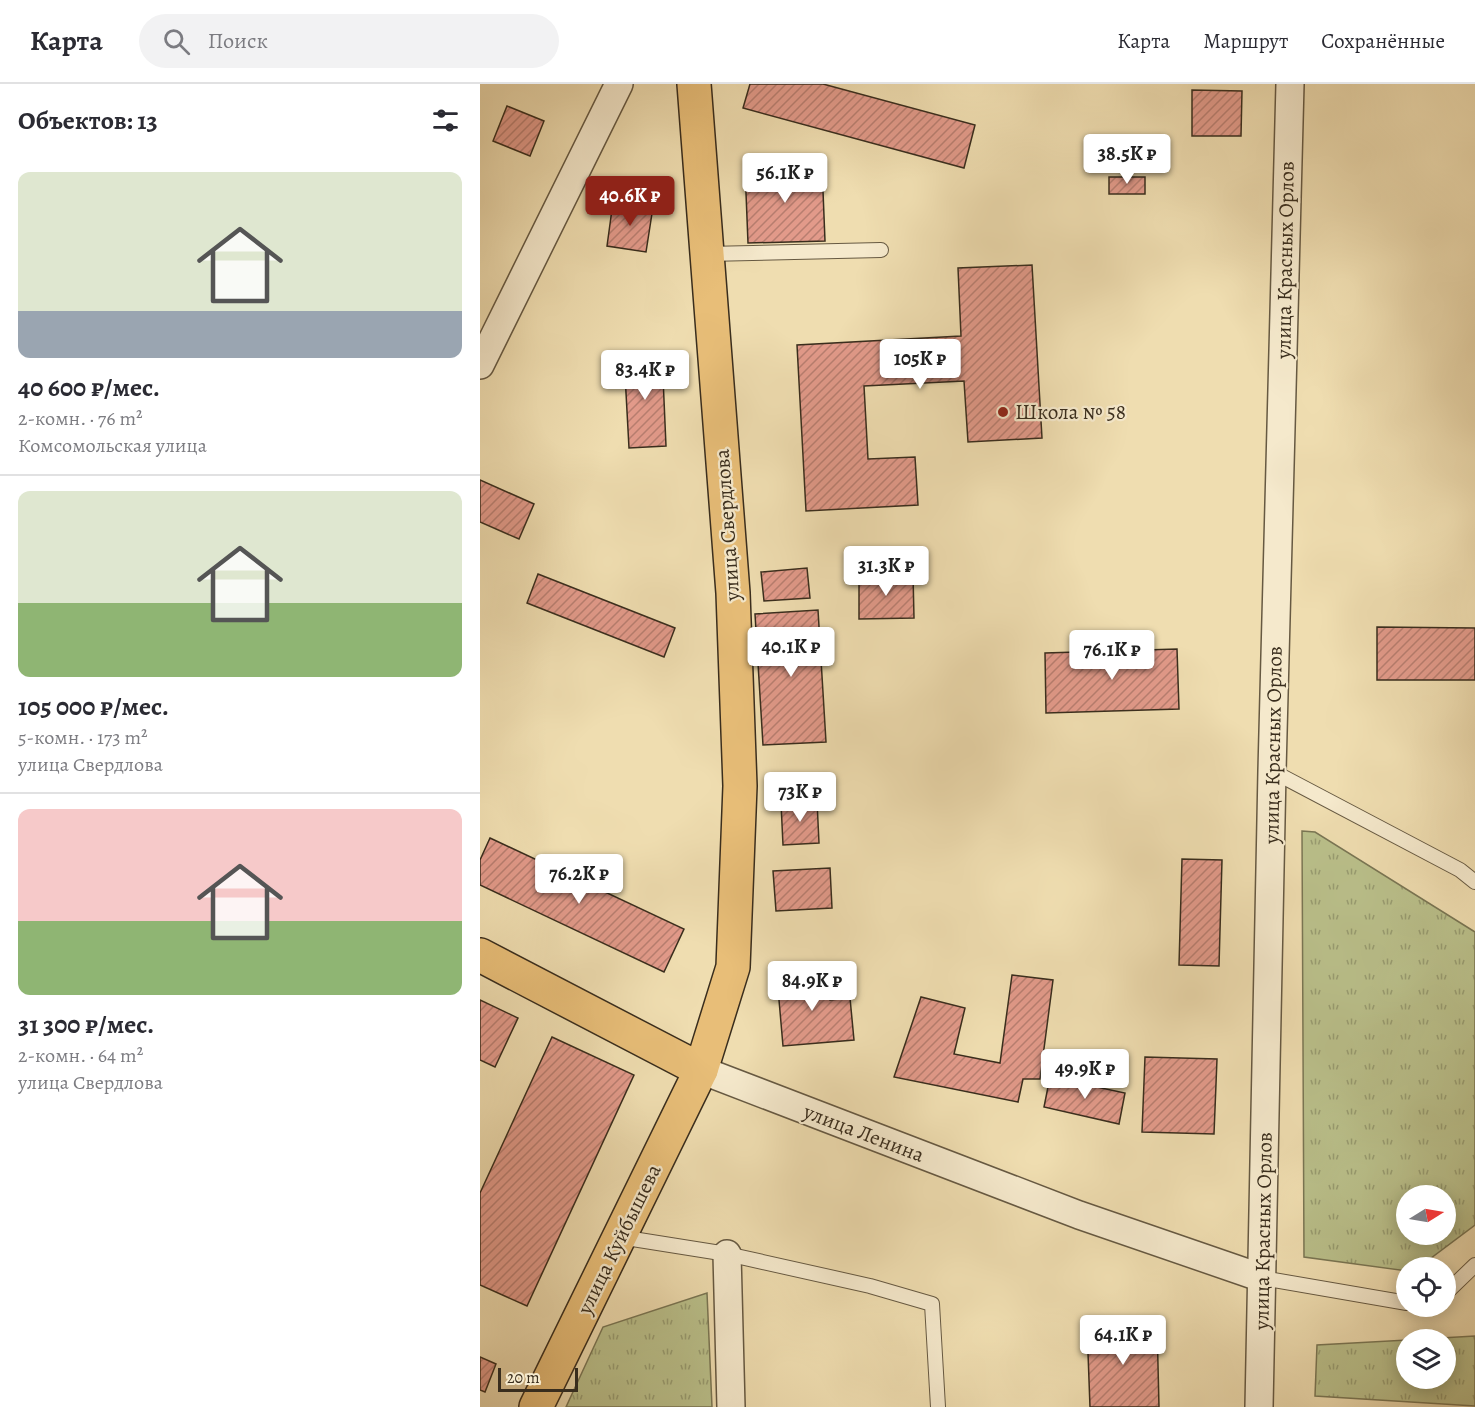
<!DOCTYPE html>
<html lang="ru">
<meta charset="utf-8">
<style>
:root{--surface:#fff;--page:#f2f2f3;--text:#2b2b33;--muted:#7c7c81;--line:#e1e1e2;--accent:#8f2418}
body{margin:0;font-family:Alegreya,serif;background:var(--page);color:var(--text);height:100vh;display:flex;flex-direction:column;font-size:22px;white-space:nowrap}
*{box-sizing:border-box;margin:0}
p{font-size:20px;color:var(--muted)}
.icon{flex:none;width:33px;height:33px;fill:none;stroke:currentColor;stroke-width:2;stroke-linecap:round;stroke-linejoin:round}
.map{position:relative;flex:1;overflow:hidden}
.side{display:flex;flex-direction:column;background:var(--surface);width:480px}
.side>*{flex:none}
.needle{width:39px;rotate:79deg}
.fabs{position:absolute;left:916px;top:1101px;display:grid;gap:12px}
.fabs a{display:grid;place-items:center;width:60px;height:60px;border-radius:50%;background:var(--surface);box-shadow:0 3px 15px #0003;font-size:30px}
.scale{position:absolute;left:18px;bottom:15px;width:80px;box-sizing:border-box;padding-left:6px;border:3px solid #392d1d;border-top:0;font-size:16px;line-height:21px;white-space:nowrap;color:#392d1d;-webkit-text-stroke:4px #f5e9cc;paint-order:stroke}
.price{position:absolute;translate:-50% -51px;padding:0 14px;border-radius:6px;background:#fff;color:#222;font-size:20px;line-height:39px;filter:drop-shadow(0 2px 3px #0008)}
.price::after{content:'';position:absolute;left:50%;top:36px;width:18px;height:14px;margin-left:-9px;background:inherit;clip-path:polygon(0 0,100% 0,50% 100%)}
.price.current{background:var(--accent);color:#fff}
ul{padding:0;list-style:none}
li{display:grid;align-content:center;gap:12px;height:318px;padding:0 18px}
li+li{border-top:2px solid var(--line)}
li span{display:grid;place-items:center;height:186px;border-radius:12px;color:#555}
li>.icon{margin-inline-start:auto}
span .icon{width:108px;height:108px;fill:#fffc;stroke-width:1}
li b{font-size:26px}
h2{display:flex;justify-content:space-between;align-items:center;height:72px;padding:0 18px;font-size:26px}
header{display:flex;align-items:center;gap:36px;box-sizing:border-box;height:84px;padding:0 30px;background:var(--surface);border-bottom:2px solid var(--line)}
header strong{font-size:28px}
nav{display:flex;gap:33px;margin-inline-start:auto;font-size:21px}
.search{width:420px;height:54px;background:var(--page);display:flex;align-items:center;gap:15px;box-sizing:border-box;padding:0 21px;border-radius:33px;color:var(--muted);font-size:22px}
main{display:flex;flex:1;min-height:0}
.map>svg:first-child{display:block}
.park{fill:url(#park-tufts);stroke:#7a7654;stroke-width:1.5;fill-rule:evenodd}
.building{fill:url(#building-hatch);stroke:#392d1d;stroke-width:1.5}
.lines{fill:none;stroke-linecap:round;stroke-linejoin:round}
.lane-casing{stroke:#665942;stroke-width:16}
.street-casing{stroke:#665942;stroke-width:30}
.primary-casing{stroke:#392d1d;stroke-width:36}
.lane{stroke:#f5e9cc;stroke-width:14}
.street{stroke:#f5e9cc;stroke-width:27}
.primary{stroke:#e8be78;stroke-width:33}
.poi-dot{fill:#8f2418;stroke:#f5e9cc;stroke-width:2}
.labels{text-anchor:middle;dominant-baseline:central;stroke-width:4.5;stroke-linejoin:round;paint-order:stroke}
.street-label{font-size:21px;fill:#392d1d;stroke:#f5e9cc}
.poi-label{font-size:21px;fill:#392d1d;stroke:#f5e9cc;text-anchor:start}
</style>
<header>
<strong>Карта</strong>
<div class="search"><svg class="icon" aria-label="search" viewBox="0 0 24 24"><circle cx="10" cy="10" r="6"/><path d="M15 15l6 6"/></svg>Поиск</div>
<nav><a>Карта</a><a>Маршрут</a><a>Сохранённые</a></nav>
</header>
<main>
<section class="side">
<h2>Объектов: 13<svg class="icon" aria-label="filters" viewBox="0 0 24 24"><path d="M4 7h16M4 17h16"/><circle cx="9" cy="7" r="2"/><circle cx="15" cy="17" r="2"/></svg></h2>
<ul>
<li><span style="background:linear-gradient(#dfe7d0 75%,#9aa5b1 0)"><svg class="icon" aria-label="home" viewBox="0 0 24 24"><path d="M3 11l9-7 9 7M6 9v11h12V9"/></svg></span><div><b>40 600 ₽/мес.</b><p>2-комн. · 76 m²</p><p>Комсомольская улица</p></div></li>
<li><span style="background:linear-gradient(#dfe7d0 60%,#8fb573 0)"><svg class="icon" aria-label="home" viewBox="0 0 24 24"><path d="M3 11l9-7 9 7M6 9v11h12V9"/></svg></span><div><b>105 000 ₽/мес.</b><p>5-комн. · 173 m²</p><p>улица Свердлова</p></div></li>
<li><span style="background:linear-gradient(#f6c9c9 60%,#8fb573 0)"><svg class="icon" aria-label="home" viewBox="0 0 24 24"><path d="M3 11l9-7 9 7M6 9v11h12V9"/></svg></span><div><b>31 300 ₽/мес.</b><p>2-комн. · 64 m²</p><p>улица Свердлова</p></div></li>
</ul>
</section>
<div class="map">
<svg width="995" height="1323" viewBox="0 0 995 1323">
<defs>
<pattern id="park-tufts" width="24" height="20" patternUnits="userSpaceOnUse" patternTransform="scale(1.5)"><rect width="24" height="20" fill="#bac08b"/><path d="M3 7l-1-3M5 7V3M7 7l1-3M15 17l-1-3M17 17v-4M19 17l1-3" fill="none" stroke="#989c71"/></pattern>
<pattern id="building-hatch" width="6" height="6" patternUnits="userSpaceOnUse" patternTransform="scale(1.5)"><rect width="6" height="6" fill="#e29a8a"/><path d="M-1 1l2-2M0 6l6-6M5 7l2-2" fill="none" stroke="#b87e70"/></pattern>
</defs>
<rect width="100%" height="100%" fill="#efddb0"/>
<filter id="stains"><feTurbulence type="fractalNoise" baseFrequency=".00333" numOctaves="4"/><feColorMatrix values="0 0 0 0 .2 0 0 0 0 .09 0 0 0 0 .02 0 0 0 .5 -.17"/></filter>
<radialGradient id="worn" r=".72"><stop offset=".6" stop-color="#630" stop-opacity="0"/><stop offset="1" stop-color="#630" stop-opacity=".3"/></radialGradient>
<g class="park">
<path d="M 822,747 L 835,748 L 995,848 L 995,1141 L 939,1183 L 927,1184 L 927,1187 L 824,1173 ZM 927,1112 L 966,1112 L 966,1150 L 927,1150 Z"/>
<path d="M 227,1209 L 232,1323 L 86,1323 L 123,1243 Z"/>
<path d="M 995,1252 L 995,1322 L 835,1312 L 837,1261 L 927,1256 L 927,1294 L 966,1294 L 966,1256 L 927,1256 Z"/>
</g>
<g class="building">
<path d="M 270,0 L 343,0 L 495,41 L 484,84 L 263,24 Z"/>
<path d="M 712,6 L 762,7 L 761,52 L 712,52 Z"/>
<path d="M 27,22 L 64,37 L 50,72 L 13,57 Z"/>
<path d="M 342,82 L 345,157 L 268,159 L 265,84 Z"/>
<rect x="629" y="93" width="36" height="17"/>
<path d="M 133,118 L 173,123 L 166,168 L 127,162 Z"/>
<path d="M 552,181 L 562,354 L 488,358 L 484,297 L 384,302 L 388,375 L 435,373 L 438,421 L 326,427 L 317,261 L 481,252 L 478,184 Z"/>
<path d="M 182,270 L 186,362 L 149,364 L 144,272 Z"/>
<path d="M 0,396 L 54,420 L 39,455 L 0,438 Z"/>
<path d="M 327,484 L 330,514 L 284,517 L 281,488 Z"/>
<path d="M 58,490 L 195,544 L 184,573 L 47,519 Z"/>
<path d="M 433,490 L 434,534 L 379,535 L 379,491 Z"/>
<path d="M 338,526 L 346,658 L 283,661 L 275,530 Z"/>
<path d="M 897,543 L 995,544 L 995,596 L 897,596 Z"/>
<path d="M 697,565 L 699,625 L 566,629 L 565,569 Z"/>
<path d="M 337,717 L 339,759 L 303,761 L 301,719 Z"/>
<path d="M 10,754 L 204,845 L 184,888 L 0,801 L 0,776 Z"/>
<path d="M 702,775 L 742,776 L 739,882 L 699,881 Z"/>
<path d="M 350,784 L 352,824 L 296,827 L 293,787 Z"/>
<path d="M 347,889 L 350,916 L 370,914 L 374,956 L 303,962 L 297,893 Z"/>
<path d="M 532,891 L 573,896 L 560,995 L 543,995 L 538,1018 L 414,993 L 441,913 L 485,924 L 474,970 L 520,979 Z"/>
<path d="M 0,916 L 38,934 L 15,983 L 0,976 Z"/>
<path d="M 72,953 L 154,991 L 47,1222 L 0,1201 L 0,1109 Z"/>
<path d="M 665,973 L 737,975 L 734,1050 L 662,1048 Z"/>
<path d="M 570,993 L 645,1009 L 639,1040 L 564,1023 Z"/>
<path d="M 677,1239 L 679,1323 L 610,1323 L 607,1242 Z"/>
<path d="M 0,1273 L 16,1280 L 5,1308 L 0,1306 Z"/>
</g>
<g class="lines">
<defs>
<g id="lane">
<path d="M 227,170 L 401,166"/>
<path d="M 792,687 L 980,786 L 995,798"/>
<path d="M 140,1153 L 247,1170 L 390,1202 L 452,1220 L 458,1323"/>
<path d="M 782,1194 L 927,1219"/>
<path d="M 966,1209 L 995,1181"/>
<path d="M 950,1222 L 952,1222"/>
</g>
<g id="street">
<path d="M 0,281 L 139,0"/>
<path d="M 221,986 L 599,1131 L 782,1194"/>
<path d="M 247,1170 L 251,1323"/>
<path d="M 779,1323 L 792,687 L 810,0"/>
</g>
<g id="primary">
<path d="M 0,871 L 221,986"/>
<path d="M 56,1323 L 221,986 L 253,883 L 260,702 L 253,509 L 214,0"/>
</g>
</defs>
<use href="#lane" class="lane-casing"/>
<use href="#street" class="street-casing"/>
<use href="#primary" class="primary-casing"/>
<use href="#lane" class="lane"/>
<use href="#street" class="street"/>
<use href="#primary" class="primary"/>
</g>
<circle class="poi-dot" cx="523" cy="328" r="6"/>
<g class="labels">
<g class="street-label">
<text transform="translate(805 176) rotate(-89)">улица Красных Орлов</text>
<text transform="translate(247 441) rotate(-94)">улица Свердлова</text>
<text transform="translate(793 661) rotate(-89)">улица Красных Орлов</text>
<text transform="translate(384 1049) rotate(21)">улица Ленина</text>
<text transform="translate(783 1147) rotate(-89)">улица Красных Орлов</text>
<text transform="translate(139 1155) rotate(-64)">улица Куйбышева</text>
</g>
<g class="poi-label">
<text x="535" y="328">Школа № 58</text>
</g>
</g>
<rect width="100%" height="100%" filter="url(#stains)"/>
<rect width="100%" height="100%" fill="url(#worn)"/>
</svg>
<div class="fabs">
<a><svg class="needle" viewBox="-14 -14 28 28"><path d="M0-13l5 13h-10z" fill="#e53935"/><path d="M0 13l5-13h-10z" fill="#7c7c81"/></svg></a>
<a><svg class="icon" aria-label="locate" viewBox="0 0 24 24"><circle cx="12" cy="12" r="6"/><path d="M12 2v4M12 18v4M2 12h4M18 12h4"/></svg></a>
<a><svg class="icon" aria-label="layers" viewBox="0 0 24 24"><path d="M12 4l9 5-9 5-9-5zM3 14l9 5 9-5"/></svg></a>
</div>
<div class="scale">20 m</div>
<b class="price" style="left:647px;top:101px">38.5K ₽</b>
<b class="price" style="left:305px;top:120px">56.1K ₽</b>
<b class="price current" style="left:150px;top:143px">40.6K ₽</b>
<b class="price" style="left:440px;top:306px">105K ₽</b>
<b class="price" style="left:165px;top:317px">83.4K ₽</b>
<b class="price" style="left:406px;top:513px">31.3K ₽</b>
<b class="price" style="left:311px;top:594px">40.1K ₽</b>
<b class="price" style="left:632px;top:597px">76.1K ₽</b>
<b class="price" style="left:320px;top:739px">73K ₽</b>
<b class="price" style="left:99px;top:821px">76.2K ₽</b>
<b class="price" style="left:332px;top:928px">84.9K ₽</b>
<b class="price" style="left:605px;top:1016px">49.9K ₽</b>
<b class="price" style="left:643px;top:1282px">64.1K ₽</b>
</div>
</main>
